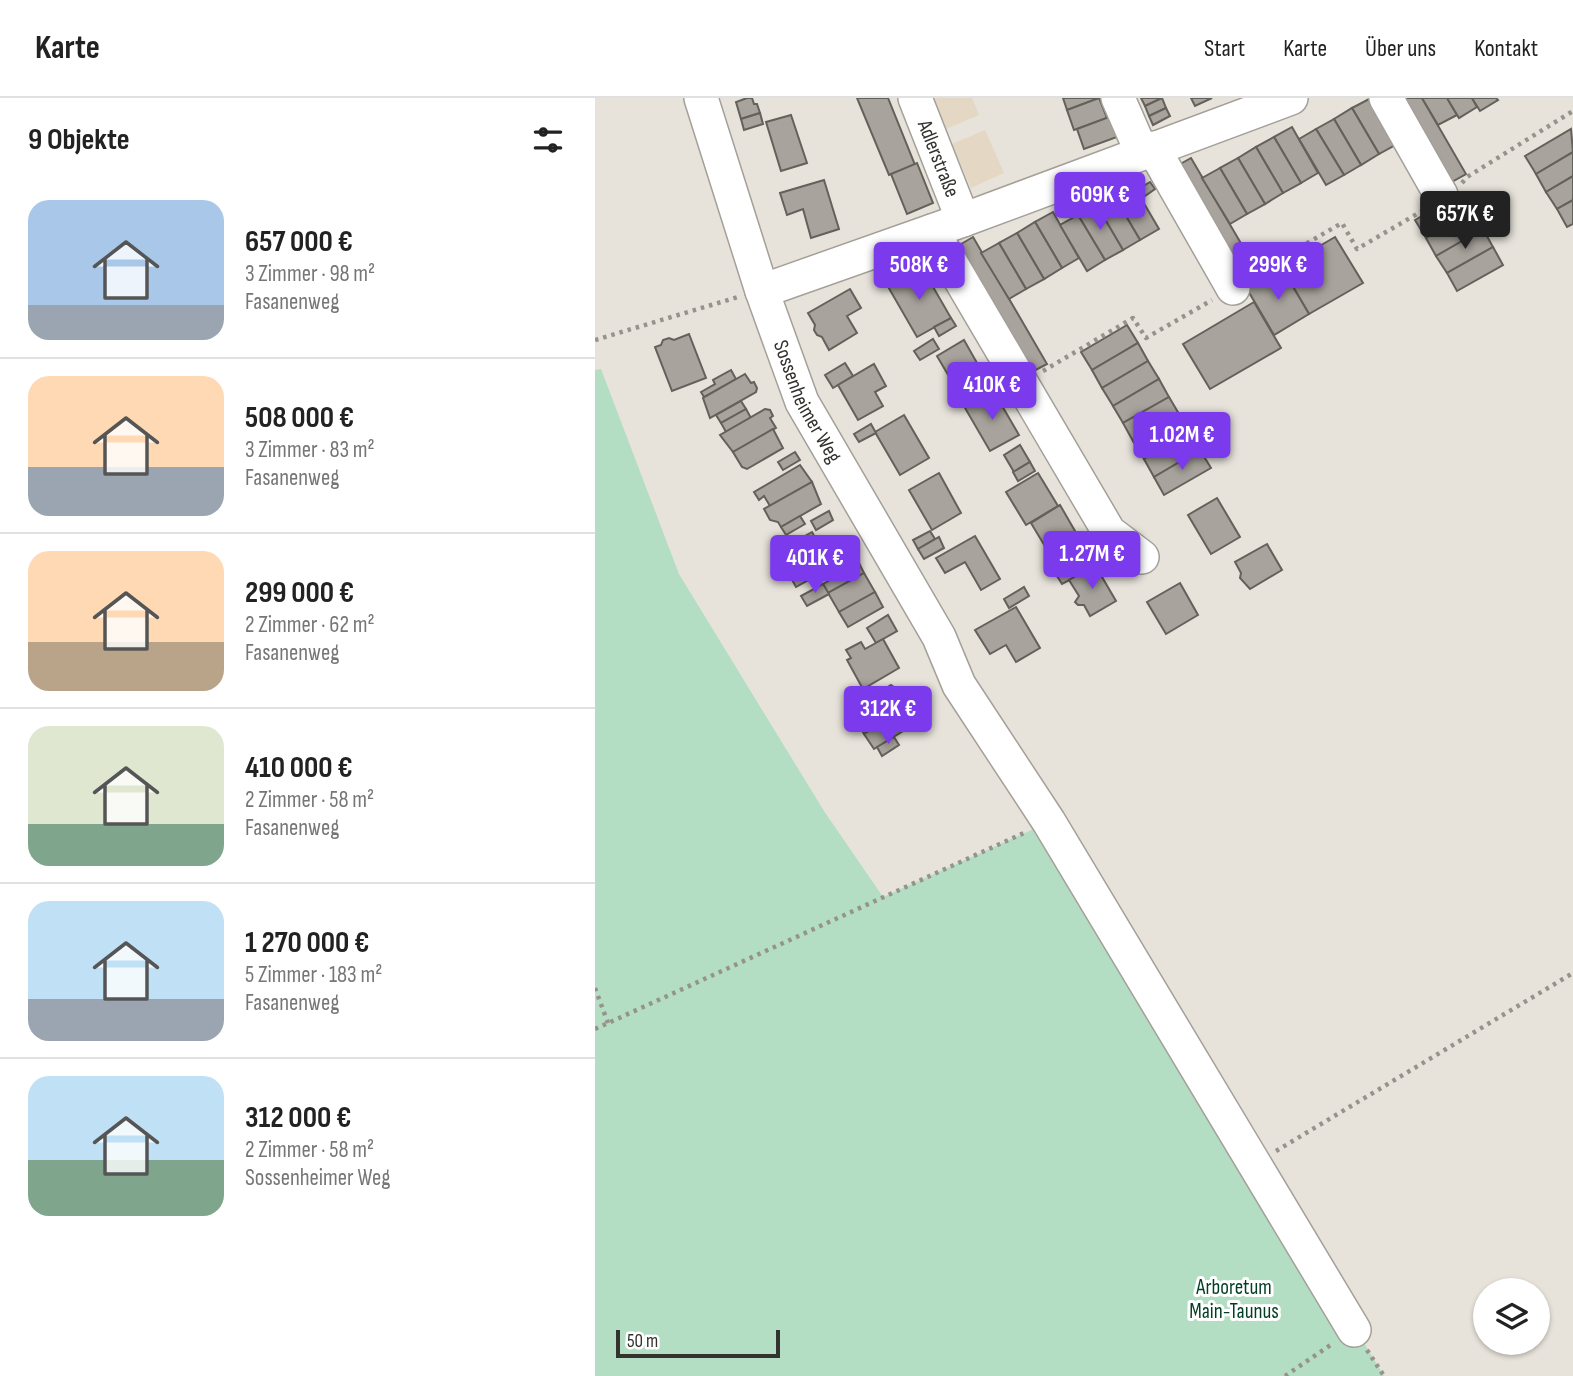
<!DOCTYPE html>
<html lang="de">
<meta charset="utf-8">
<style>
:root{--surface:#fff;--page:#f6f6f6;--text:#222;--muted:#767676;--line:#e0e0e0;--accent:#7c3aed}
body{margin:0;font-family:"Sofia Sans Condensed",sans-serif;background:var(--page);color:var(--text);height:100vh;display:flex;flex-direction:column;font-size:26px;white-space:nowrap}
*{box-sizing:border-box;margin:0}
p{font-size:23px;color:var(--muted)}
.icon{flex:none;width:38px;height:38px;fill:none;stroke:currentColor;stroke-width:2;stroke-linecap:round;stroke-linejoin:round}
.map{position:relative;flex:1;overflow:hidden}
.panel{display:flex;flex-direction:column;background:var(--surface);width:595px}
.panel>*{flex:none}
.buttons{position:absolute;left:878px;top:1180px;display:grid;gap:14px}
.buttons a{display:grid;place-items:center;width:77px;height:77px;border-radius:50%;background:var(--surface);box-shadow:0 2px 5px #0004;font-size:35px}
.scale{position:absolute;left:21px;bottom:18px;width:164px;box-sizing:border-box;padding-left:7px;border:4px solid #34322f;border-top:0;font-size:19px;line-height:24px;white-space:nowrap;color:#34322f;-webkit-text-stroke:5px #fff;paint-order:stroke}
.price{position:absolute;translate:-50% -60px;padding:0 16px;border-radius:7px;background:var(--accent);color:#fff;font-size:23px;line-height:46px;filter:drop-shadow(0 2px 4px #0008)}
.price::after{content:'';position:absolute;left:50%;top:42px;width:21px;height:16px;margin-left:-10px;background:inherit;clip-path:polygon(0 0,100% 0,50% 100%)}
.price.on{background:#222;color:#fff}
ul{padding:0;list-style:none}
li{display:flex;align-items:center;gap:21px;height:175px;padding:0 28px}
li+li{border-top:2px solid var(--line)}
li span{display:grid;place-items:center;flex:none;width:196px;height:140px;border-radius:21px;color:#555}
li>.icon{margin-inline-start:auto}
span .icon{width:84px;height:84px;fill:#fffc;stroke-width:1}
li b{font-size:30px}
h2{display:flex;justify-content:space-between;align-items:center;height:84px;padding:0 28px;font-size:30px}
header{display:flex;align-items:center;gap:42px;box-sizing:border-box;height:98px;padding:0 35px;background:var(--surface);border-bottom:2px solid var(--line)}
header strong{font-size:33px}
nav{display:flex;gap:38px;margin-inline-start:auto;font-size:24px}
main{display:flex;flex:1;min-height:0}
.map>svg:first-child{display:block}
.industrial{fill:#e4d8c4}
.green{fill:#b3dec3}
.building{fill:#a8a39c;stroke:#64605a;stroke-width:2}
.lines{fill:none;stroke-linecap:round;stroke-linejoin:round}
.minor-casing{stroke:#a4a099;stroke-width:36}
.path{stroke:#96938d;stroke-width:4.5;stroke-dasharray:3.5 5;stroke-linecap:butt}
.minor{stroke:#fff;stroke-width:33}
.labels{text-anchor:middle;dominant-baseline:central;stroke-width:6;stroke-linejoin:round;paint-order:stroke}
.street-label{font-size:21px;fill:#34322f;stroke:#fff}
.park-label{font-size:21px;fill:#023e23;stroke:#fff}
</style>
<header>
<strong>Karte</strong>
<nav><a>Start</a><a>Karte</a><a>Über uns</a><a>Kontakt</a></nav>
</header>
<main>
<section class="panel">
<h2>9 Objekte<svg class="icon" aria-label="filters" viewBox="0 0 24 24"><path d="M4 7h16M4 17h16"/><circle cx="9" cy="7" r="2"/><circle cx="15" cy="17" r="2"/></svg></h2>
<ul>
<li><span style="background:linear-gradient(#a9c7e8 75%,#9aa5b1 0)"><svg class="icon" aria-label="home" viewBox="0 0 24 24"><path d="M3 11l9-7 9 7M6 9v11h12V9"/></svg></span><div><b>657 000 €</b><p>3 Zimmer · 98 m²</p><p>Fasanenweg</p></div></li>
<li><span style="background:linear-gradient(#ffd9b3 65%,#9aa5b1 0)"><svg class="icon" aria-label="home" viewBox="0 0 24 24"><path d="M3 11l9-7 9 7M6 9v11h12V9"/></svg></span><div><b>508 000 €</b><p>3 Zimmer · 83 m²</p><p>Fasanenweg</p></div></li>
<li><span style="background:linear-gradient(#ffd9b3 65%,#b9a48a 0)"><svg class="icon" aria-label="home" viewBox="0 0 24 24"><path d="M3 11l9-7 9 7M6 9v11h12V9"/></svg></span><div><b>299 000 €</b><p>2 Zimmer · 62 m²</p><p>Fasanenweg</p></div></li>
<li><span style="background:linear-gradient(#dfe7d0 70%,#7fa58c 0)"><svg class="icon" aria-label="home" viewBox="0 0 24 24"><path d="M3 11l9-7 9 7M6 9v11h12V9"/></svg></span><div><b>410 000 €</b><p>2 Zimmer · 58 m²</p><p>Fasanenweg</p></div></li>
<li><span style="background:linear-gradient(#bfe0f5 70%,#9aa5b1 0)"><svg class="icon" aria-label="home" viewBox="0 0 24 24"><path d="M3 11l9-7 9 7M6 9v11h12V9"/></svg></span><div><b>1 270 000 €</b><p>5 Zimmer · 183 m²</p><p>Fasanenweg</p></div></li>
<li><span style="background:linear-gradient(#bfe0f5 60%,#7fa58c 0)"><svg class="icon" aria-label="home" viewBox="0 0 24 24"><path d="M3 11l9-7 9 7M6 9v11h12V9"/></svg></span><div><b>312 000 €</b><p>2 Zimmer · 58 m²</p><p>Sossenheimer Weg</p></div></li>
</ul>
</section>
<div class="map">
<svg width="978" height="1278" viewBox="0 0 978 1278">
<rect width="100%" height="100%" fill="#e7e3db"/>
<g class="industrial">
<path d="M 337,0 L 377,0 L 384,17 L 351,31 Z"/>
<path d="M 390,32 L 409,75 L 376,90 L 357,46 Z"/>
</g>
<path class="green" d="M 6,271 L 84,476 L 229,713 L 288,799 L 454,724 L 789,1278 L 0,1278 L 0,272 Z"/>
<g class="building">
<path d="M 152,0 L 157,0 L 159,6 L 162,6 L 165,15 L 146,21 L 141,4 Z"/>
<path d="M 262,0 L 293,0 L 320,67 L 294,77 Z"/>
<path d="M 468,0 L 504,0 L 472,12 Z"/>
<path d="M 504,0 L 512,20 L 479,32 L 472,12 Z"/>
<path d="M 546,0 L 567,0 L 550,8 Z"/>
<path d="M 567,0 L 571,10 L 554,18 L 550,8 Z"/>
<path d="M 596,0 L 617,0 L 600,8 Z"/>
<path d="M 776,0 L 802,46 L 784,56 L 757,10 Z"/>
<path d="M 805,0 L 827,0 L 871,76 L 855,85 Z"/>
<path d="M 827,0 L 852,0 L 862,17 L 843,27 Z"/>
<path d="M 852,0 L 877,0 L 882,9 L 864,20 Z"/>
<path d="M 877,0 L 901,0 L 903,2 L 885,13 Z"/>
<path d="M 571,10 L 575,18 L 558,27 L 554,18 Z"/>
<path d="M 757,10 L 784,56 L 766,67 L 739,21 Z"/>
<path d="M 165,15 L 168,26 L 149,32 L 146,21 Z"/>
<path d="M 196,17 L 212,65 L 186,73 L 171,24 Z"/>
<path d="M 514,19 L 522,39 L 489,51 L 482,31 Z"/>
<path d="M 739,21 L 766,67 L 749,77 L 721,31 Z"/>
<path d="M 697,29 L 723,75 L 706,85 L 679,39 Z"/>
<path d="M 721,31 L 749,77 L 731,87 L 704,41 Z"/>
<path d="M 976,31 L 978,54 L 941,76 L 930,58 Z"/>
<path d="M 679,39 L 706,85 L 688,95 L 661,49 Z"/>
<path d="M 661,49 L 688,95 L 670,106 L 643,60 Z"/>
<path d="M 978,54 L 978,78 L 951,94 L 941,76 Z"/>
<path d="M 596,60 L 661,171 L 645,180 L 580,69 Z"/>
<path d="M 643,60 L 670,106 L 652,116 L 625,70 Z"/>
<path d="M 322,65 L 338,105 L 312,116 L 296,76 Z"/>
<path d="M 625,70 L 652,116 L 635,126 L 607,80 Z"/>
<path d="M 978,78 L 978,102 L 962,111 L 951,94 Z"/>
<path d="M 229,82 L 244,131 L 216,140 L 208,111 L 192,117 L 185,95 Z"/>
<path d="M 555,84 L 560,91 L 550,98 L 545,90 Z"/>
<path d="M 537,85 L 564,131 L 545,142 L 518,96 Z"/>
<path d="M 867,95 L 877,113 L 831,140 L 820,122 Z"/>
<path d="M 518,96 L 545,142 L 528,152 L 501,106 Z"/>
<path d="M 978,102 L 978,126 L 972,129 L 962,111 Z"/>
<path d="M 501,106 L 528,152 L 510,162 L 483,117 Z"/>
<path d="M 877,113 L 888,131 L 841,158 L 831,140 Z"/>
<path d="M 458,114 L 484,160 L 467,170 L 440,124 Z"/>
<path d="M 483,117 L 510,162 L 492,173 L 465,127 Z"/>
<path d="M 440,124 L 467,170 L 449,181 L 422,135 Z"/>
<path d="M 888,131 L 898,149 L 852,175 L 841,158 Z"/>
<path d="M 422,135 L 449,181 L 431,191 L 404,145 Z"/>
<path d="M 378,139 L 452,266 L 435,275 L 361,149 Z"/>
<path d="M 740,139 L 768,185 L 714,216 L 687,170 Z"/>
<path d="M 404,145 L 431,191 L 414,201 L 386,155 Z"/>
<path d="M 898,149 L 908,167 L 862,193 L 852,175 Z"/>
<path d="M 326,168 L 356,220 L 322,239 L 292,187 Z"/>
<path d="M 687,170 L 714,216 L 679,237 L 652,191 Z"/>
<path d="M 255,191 L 266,210 L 252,218 L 262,235 L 234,252 L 227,239 L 222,237 L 219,232 L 220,227 L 213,215 Z"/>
<path d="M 659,204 L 686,250 L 615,291 L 588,246 Z"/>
<path d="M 356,220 L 361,228 L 344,238 L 339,229 Z"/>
<path d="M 532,227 L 543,245 L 497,272 L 486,254 Z"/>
<path d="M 94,236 L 111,280 L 77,293 L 60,249 L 66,247 L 68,242 L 74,240 L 79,242 Z"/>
<path d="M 338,241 L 344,251 L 325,262 L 319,253 Z"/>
<path d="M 369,242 L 386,272 L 359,287 L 342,258 Z"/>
<path d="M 543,245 L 553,263 L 507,290 L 497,272 Z"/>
<path d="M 553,263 L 564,281 L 518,308 L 507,290 Z"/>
<path d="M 250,265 L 258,278 L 238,290 L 230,277 Z"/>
<path d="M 279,266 L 291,288 L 280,294 L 288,308 L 263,322 L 243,287 Z"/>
<path d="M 136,272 L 141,281 L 109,299 L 106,294 L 120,286 L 118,282 Z"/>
<path d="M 150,276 L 156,285 L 159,284 L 162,290 L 161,294 L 115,320 L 108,300 Z"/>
<path d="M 564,281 L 574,299 L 528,325 L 518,308 Z"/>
<path d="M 399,294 L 424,337 L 395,353 L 370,310 Z"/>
<path d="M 574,299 L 584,316 L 538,343 L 528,325 Z"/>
<path d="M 146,303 L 151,311 L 126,325 L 121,317 Z"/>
<path d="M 151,311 L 156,320 L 131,334 L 126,325 Z"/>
<path d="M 170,311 L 175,312 L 178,318 L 175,320 L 181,330 L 138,354 L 125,337 Z"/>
<path d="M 584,316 L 595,334 L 549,361 L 538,343 Z"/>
<path d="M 309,317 L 334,360 L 305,377 L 280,334 Z"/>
<path d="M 276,326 L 281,335 L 264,344 L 259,336 Z"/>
<path d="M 178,331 L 188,350 L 152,371 L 147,369 L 138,354 Z"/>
<path d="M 595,334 L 605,352 L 559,379 L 549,361 Z"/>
<path d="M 425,347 L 435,364 L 419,374 L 409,357 Z"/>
<path d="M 605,352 L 616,370 L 569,397 L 559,379 Z"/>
<path d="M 200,354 L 205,362 L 188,372 L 183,364 Z"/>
<path d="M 435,364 L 440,373 L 423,383 L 418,374 Z"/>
<path d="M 205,367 L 217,384 L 175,408 L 169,398 L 164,402 L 159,394 Z"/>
<path d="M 344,375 L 366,415 L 337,432 L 314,392 Z"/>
<path d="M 443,375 L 463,408 L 431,427 L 411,394 Z"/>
<path d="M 217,384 L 226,406 L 186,429 L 183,424 L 175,422 L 169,411 Z"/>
<path d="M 622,400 L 645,439 L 616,456 L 593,417 Z"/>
<path d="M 465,407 L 480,433 L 451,450 L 436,425 Z"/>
<path d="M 234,413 L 238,422 L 221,432 L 216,423 Z"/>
<path d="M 205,418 L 210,426 L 191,437 L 186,429 Z"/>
<path d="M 335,433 L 340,441 L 323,451 L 318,442 Z"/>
<path d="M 217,434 L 226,450 L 191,471 L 181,454 Z"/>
<path d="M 380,438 L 405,481 L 386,492 L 370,464 L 350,475 L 341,460 Z"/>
<path d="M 344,439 L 349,450 L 329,461 L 323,451 Z"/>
<path d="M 672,446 L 687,472 L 655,491 L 645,480 L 646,475 L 640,464 Z"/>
<path d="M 226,450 L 237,469 L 201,489 L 191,471 Z"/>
<path d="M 257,454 L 264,465 L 240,479 L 237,474 L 245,469 L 241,463 Z"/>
<path d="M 264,465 L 269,475 L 233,495 L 228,486 Z"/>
<path d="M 481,467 L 486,476 L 467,486 L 462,478 Z"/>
<path d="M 500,467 L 521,503 L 495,518 L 489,507 L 483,507 L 480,504 L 484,498 L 474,482 Z"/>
<path d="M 269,475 L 280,494 L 244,514 L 233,495 Z"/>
<path d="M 585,485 L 603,517 L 571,536 L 552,504 Z"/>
<path d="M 228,486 L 234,496 L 212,508 L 206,498 Z"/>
<path d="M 429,489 L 434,498 L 414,510 L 409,501 Z"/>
<path d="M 280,494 L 288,509 L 253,529 L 244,514 Z"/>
<path d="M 421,509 L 445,550 L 421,564 L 411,547 L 395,556 L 380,532 Z"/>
<path d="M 293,517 L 302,533 L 281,545 L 272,530 Z"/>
<path d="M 288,541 L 304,570 L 268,591 L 252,562 L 256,560 L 251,552 L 266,544 L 270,551 Z"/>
<path d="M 296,587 L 305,593 L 264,618 L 259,610 Z"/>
<path d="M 307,592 L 317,607 L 269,636 L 260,621 Z"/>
<path d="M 309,612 L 318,627 L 279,651 L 269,636 Z"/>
<path d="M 299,639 L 304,647 L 287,658 L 282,649 Z"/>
</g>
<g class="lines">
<defs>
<g id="minor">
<path id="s1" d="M 106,0 L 167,193 L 207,304 L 344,539 L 364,587 L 454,724 L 759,1232"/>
<path id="s2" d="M 320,0 L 368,122"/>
<path d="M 523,0 L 547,55"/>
<path d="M 791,0 L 846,97"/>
<path d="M 558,50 L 638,190"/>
<path d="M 337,133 L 514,434 L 547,459"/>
<path d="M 167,193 L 368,122 L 696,0"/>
</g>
</defs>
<use href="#minor" class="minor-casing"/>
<g class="path">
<path d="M 867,85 L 872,79 L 978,13"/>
<path d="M 660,175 L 747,125 L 762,151 L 827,113"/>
<path d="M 0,242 L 143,199"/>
<path d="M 448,273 L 538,220 L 551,240 L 617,202"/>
<path d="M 0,890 L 13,925"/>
<path d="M 0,931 L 431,734"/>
<path d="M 681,1053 L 978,875"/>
<path d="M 772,1252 L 789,1278"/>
<path d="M 690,1278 L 737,1246"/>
</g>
<use href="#minor" class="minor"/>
</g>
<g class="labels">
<g class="street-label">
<text stroke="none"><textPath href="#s2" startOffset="65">Adlerstraße</textPath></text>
<text stroke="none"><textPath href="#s1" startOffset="322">Sossenheimer Weg</textPath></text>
</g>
<g class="park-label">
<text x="639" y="1189">Arboretum<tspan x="639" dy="24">Main-Taunus</tspan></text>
</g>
</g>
</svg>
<div class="buttons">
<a><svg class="icon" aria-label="layers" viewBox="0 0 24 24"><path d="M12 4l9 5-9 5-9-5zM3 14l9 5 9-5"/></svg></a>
</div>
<div class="scale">50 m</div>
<b class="price" style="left:505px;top:134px">609K €</b>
<b class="price on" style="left:870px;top:153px">657K €</b>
<b class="price" style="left:324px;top:204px">508K €</b>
<b class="price" style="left:683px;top:204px">299K €</b>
<b class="price" style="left:397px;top:324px">410K €</b>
<b class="price" style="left:587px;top:374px">1.02M €</b>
<b class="price" style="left:497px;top:493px">1.27M €</b>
<b class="price" style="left:220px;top:497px">401K €</b>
<b class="price" style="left:293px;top:648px">312K €</b>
</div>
</main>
